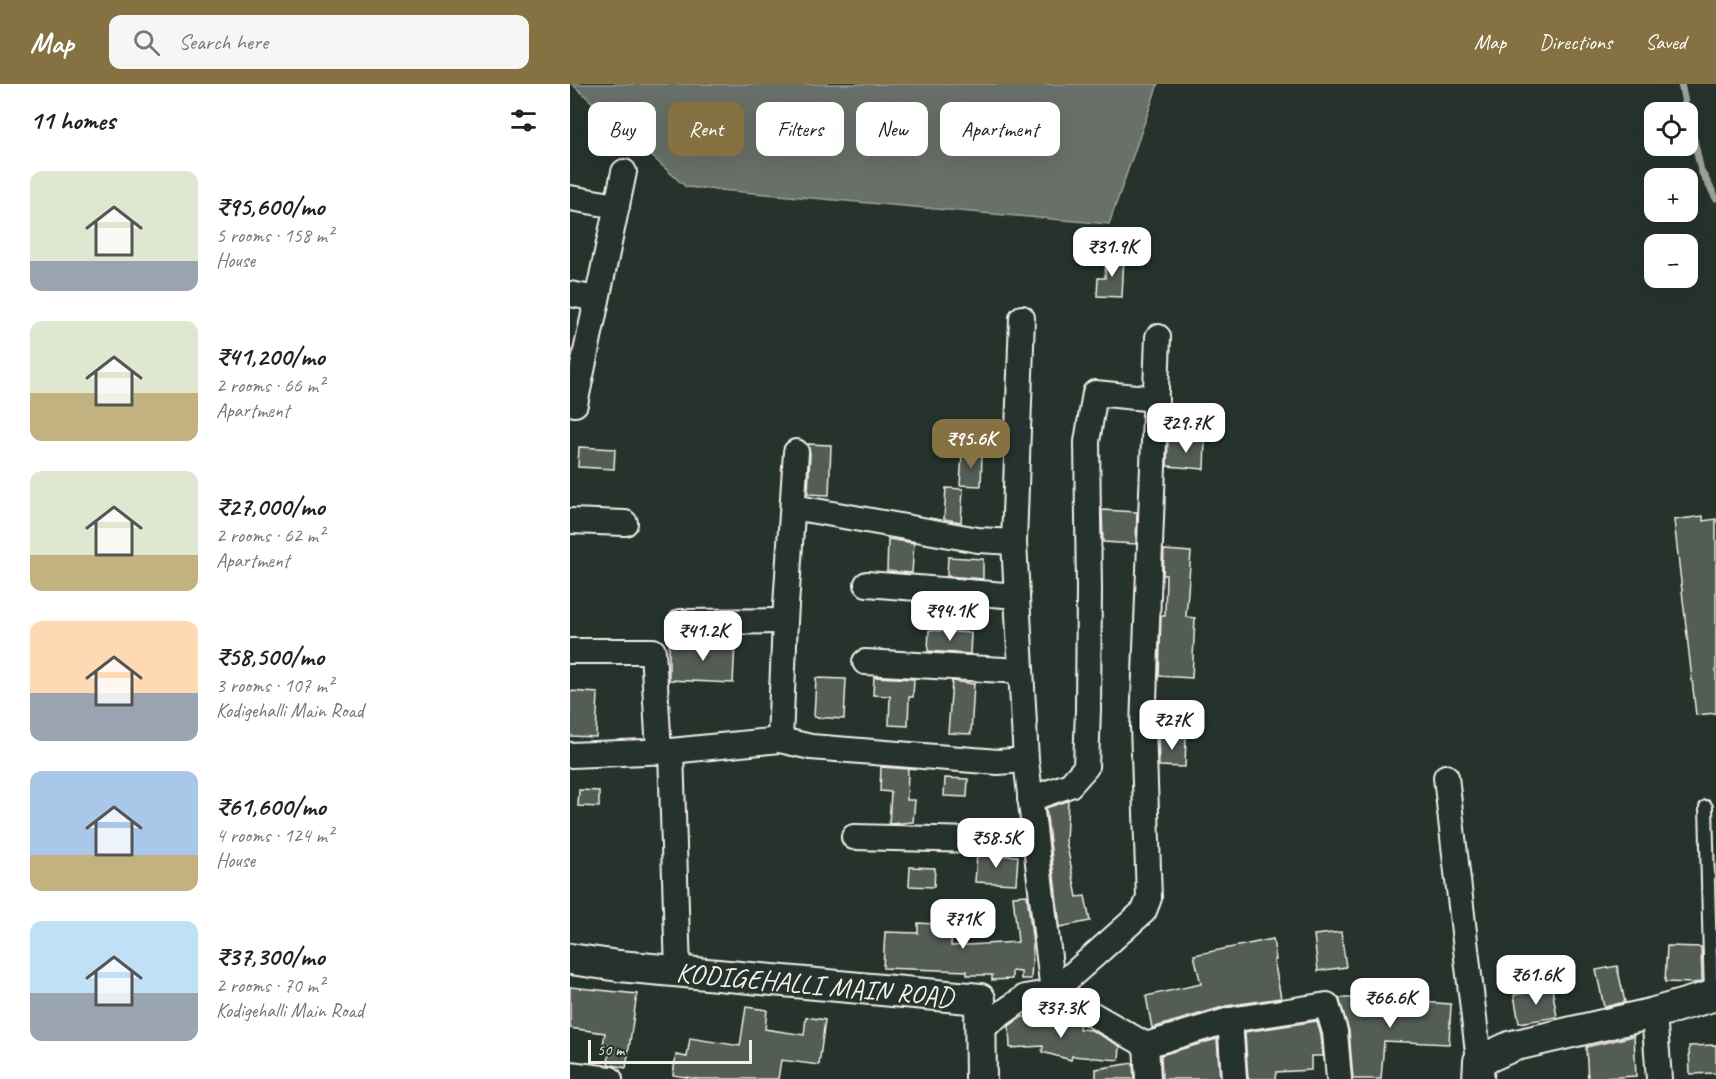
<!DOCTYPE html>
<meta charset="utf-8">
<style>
:root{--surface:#fff;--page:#f6f6f6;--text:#222;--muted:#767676;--accent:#857141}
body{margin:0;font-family:Caveat,sans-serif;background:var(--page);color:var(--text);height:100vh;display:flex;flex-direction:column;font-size:22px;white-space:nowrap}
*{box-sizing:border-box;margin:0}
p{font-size:20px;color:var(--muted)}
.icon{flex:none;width:33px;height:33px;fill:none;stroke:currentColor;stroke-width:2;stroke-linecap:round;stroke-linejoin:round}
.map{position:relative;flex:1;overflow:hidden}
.panel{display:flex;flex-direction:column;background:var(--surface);width:570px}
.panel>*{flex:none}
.hud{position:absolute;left:18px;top:18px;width:570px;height:54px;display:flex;gap:12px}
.controls{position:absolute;left:1074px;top:18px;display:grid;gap:12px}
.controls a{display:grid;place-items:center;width:54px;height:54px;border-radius:12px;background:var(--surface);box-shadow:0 6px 24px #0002;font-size:30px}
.scale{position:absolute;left:18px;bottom:15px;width:164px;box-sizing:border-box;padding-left:6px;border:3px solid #f4f1e8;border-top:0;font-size:16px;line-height:21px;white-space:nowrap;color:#f4f1e8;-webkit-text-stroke:4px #26332d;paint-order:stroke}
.price{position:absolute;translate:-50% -51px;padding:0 14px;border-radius:12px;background:#fff;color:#222;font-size:20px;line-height:39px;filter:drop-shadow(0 2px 3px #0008)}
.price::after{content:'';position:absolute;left:50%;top:36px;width:18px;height:14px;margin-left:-9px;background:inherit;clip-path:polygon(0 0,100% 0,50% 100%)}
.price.selected{background:var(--accent);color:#fff}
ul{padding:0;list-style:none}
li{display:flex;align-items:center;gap:18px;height:150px;padding:0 30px}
li span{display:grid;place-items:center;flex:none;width:168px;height:120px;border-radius:12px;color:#555}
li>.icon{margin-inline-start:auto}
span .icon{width:72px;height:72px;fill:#fffc;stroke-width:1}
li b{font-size:26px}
h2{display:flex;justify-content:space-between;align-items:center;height:72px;padding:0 30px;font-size:26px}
.chip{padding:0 21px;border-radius:12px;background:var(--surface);box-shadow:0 6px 24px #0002;font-size:21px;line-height:54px}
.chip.selected{background:var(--accent);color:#fff}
header{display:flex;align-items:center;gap:36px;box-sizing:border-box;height:84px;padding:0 30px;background:var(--accent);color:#fff}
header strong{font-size:28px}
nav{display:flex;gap:33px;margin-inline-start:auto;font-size:21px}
.search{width:420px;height:54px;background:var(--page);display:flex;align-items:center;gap:15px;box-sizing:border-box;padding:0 21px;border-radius:12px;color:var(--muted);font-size:22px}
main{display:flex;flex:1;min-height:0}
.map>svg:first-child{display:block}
.water{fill:#676f68;stroke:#9fa39b;stroke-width:1.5}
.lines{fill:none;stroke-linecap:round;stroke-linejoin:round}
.stream{stroke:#9fa39b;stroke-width:7}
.building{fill:#525c55;stroke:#f4f1e8;stroke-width:1.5}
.service-casing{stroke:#f4f1e8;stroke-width:16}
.minor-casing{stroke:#f4f1e8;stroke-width:28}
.tertiary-casing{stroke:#f4f1e8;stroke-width:34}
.service{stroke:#26332d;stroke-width:12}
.minor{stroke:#26332d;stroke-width:24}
.tertiary{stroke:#26332d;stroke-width:30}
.labels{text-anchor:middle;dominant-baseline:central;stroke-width:4.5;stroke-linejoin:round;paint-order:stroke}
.street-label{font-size:28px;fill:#f4f1e8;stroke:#26332d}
</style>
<header>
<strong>Map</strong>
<div class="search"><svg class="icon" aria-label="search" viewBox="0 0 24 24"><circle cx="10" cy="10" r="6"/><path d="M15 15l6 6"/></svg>Search here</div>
<nav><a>Map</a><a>Directions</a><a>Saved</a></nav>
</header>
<main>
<section class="panel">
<h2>11 homes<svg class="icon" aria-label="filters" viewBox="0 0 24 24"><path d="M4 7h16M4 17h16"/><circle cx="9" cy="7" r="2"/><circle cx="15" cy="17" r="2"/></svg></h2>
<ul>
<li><span style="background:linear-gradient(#dfe7d0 75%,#9aa5b1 0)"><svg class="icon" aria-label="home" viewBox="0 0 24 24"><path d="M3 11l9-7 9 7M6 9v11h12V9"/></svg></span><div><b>₹95,600/mo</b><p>5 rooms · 158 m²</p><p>House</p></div></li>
<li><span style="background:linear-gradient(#dfe7d0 60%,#c2b280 0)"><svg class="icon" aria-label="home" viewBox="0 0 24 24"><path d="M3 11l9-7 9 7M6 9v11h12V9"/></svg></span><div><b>₹41,200/mo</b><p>2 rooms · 66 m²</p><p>Apartment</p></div></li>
<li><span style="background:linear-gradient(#dfe7d0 70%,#c2b280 0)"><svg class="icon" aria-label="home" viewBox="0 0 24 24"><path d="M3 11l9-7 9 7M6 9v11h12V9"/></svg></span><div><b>₹27,000/mo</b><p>2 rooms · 62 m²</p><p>Apartment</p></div></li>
<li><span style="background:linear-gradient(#ffd9b3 60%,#9aa5b1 0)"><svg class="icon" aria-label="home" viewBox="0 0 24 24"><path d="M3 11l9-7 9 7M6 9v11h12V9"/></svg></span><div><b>₹58,500/mo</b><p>3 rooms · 107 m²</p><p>Kodigehalli Main Road</p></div></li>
<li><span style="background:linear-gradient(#a9c7e8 70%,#c2b280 0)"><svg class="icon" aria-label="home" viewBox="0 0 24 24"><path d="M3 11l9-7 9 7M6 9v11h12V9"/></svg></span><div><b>₹61,600/mo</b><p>4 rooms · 124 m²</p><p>House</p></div></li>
<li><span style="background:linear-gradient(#bfe0f5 60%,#9aa5b1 0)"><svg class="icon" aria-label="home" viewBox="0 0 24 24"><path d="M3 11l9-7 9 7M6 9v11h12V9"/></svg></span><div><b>₹37,300/mo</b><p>2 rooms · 70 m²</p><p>Kodigehalli Main Road</p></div></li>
</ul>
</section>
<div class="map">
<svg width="1146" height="995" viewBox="0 0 1146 995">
<rect width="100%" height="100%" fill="#26332d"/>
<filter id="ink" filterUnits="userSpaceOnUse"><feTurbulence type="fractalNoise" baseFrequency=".0167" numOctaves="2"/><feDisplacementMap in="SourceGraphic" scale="12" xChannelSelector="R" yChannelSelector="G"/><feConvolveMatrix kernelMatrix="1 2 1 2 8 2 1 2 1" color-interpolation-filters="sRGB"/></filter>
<g filter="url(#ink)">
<path class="water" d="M 2,0 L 588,0 L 539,140 L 116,103 Z"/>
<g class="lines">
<g class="stream">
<path d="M 1111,0 L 1117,28"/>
<path d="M 1118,29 L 1131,87 L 1146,114"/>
</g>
</g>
<g class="building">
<path d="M 536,171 L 554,172 L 552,213 L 527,212 L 528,194 L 535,194 Z"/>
<path d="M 598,355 L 635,357 L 634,385 L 597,382 Z"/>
<path d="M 238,360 L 261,361 L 259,411 L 238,410 L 240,369 Z"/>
<path d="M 9,363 L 45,365 L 44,385 L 8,383 Z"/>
<path d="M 392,370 L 412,371 L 411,402 L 390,401 Z"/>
<path d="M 376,404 L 393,405 L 391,438 L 374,435 Z"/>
<path d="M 532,426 L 567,428 L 566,460 L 533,458 Z"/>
<path d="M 1133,432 L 1133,437 L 1146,435 L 1146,629 L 1126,631 L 1104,436 Z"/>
<path d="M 318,455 L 344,459 L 342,489 L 317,487 Z"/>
<path d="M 594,466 L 621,468 L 616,533 L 625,534 L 622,594 L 589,592 L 591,532 L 595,532 L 596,491 L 593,491 Z"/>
<path d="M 378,473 L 413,475 L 413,495 L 377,492 Z"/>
<path d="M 359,546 L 401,549 L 400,570 L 358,567 Z"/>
<path d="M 138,555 L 165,557 L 163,599 L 99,596 L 99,559 L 138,560 Z"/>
<path d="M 304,593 L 344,595 L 343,613 L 339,613 L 338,642 L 319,641 L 320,612 L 303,611 Z"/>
<path d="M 246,594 L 276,595 L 274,635 L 244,633 Z"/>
<path d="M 382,597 L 404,600 L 401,650 L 378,649 Z"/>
<path d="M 0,607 L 28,609 L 26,653 L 0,652 Z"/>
<path d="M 588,652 L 616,653 L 615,683 L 589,682 Z"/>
<path d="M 311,683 L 338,685 L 337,716 L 345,716 L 343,738 L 319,740 L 321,708 L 310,707 Z"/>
<path d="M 375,694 L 398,695 L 397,713 L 374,712 Z"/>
<path d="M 9,706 L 29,707 L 29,723 L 8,722 Z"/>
<path d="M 497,717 L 498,717 L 496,757 L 507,813 L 515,812 L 520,837 L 490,843 L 476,724 Z"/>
<path d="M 407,770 L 448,772 L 446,800 L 405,798 Z"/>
<path d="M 340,783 L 365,784 L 364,803 L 339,802 Z"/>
<path d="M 457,811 L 463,861 L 461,895 L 451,895 L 451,888 L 442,887 L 442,895 L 422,896 L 422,891 L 397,891 L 397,887 L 313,884 L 315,848 L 348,849 L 348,839 L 382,841 L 381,862 L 448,858 L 443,812 Z"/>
<path d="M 771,848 L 776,883 L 748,887 L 744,851 Z"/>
<path d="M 703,855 L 706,876 L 704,876 L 711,914 L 656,922 L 582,944 L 576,912 L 631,900 L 624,871 Z"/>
<path d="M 1097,862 L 1131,863 L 1132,897 L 1124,899 L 1095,898 Z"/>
<path d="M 1047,882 L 1055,918 L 1034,923 L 1026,886 Z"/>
<path d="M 0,903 L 67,910 L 56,984 L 38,980 L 40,962 L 33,961 L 35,949 L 0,944 Z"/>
<path d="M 982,904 L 987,933 L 949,939 L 944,911 Z"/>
<path d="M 769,914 L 819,914 L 819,916 L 881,920 L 879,960 L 814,957 L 811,995 L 783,995 L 779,947 Z"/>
<path d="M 176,923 L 197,926 L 195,945 L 234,951 L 236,933 L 255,936 L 249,981 L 211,976 L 208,995 L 127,995 L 103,991 L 106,971 L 117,973 L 120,954 L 170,962 Z"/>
<path d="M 479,932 L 510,940 L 509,945 L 521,946 L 550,962 L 549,976 L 502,972 L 501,976 L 472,968 L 473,962 L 440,964 L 439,942 L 452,933 Z"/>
<path d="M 747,937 L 751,951 L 753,972 L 741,972 L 741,986 L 706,988 L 705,995 L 678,995 L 675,948 Z"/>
<path d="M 1064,952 L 1066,992 L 1018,995 L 1016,963 Z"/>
<path d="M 647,955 L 650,995 L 592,995 L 591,971 Z"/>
<path d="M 1146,961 L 1146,989 L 1120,990 L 1119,962 Z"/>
<path d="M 563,979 L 564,995 L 526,995 L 526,985 Z"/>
</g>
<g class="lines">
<defs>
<path id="service" d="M 1136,723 L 1141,911"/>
<g id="minor">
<path d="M 0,114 L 47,122"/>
<path d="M 0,210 L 27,215"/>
<path d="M 452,234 L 444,458 L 456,676 L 483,908 L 576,961 L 578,995"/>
<path d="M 0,319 L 5,320 L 54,88"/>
<path d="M 223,423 L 408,456 L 444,458"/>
<path d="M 0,437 L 55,439"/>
<path d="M 297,500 L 447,512"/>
<path d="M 111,538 L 215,537"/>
<path d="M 0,567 L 83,567 L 89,667"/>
<path d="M 295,578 L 451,587"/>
<path d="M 210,656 L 215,537 L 226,368"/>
<path d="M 101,667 L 210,656 L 241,663 L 428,678 L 456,676"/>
<path d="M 0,671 L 101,667 L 108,888"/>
<path d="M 876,693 L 909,977"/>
<path d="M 460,715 L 500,701 L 516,683 L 518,625 L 519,505 L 517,358 L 525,309 L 586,315"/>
<path d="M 284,753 L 405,756 L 464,753"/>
<path d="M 1084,929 L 1089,995"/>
<path d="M 410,945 L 455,913 L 483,908 L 574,827 L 579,814 L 573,642 L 588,253"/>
<path d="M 576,961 L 660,936"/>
<path d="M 0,990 L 40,995"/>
<path d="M 664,995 L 660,936 L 757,921 L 765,948 L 769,995"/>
</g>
<g id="tertiary">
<path id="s1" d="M 0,875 L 49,882 L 410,915 L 411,995"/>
<path d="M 908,995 L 909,977 L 942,962 L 1084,929 L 1146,911"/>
</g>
</defs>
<use href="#service" class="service-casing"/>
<use href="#minor" class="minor-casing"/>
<use href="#tertiary" class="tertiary-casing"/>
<use href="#service" class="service"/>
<use href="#minor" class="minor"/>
<use href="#tertiary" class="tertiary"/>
</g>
</g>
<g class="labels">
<g class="street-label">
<text stroke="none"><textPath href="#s1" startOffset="246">KODIGEHALLI MAIN ROAD</textPath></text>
</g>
</g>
</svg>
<div class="controls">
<a><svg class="icon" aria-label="locate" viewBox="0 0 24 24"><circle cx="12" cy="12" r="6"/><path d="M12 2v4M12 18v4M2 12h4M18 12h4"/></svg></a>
<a>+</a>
<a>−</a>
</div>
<div class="scale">50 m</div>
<b class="price" style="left:542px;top:194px">₹31.9K</b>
<b class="price" style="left:616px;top:370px">₹29.7K</b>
<b class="price selected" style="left:401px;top:386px">₹95.6K</b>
<b class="price" style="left:380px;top:558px">₹94.1K</b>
<b class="price" style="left:133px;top:578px">₹41.2K</b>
<b class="price" style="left:602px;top:667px">₹27K</b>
<b class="price" style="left:426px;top:785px">₹58.5K</b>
<b class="price" style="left:393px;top:866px">₹71K</b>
<b class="price" style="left:966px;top:922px">₹61.6K</b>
<b class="price" style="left:820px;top:945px">₹66.6K</b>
<b class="price" style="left:491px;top:955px">₹37.3K</b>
<div class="hud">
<a class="chip">Buy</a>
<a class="chip selected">Rent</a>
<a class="chip">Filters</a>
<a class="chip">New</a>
<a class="chip">Apartment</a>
</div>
</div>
</main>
